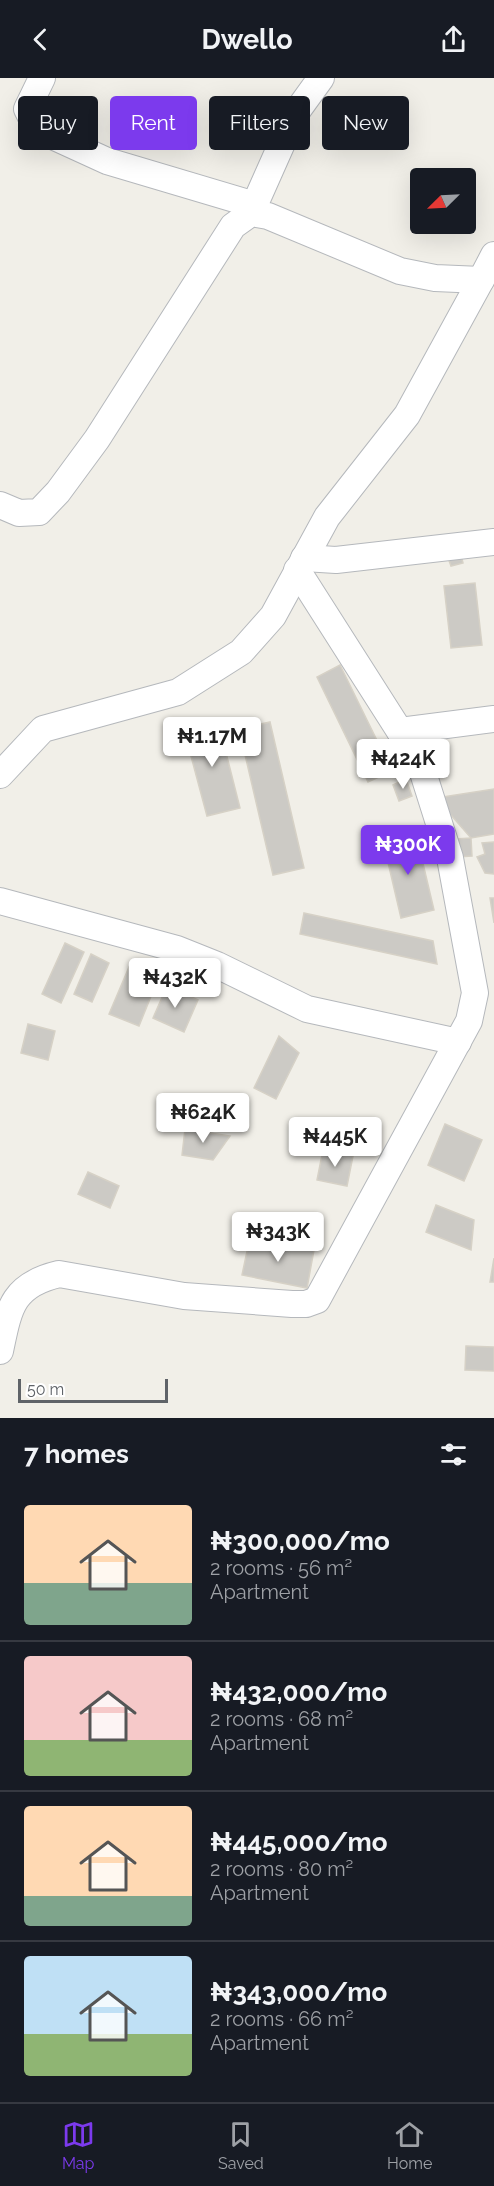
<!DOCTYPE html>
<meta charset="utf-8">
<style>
:root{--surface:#171b24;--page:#242831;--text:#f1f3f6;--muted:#9ea1a6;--line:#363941;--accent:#7c3aed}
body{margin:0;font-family:Raleway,sans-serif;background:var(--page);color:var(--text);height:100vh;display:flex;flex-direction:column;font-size:22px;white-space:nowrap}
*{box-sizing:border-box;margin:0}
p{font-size:20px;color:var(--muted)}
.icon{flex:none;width:33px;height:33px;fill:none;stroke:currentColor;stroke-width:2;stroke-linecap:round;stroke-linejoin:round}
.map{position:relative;height:1340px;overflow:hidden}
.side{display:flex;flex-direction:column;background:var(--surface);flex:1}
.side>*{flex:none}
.hud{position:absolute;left:18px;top:18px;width:459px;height:54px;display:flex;gap:12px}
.needle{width:39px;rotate:246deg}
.tools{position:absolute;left:410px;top:90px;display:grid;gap:12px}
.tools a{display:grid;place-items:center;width:66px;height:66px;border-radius:6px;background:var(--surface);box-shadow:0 6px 24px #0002;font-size:30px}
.scale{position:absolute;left:18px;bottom:15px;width:150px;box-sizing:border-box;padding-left:6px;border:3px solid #5f6368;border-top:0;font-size:16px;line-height:21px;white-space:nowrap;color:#5f6368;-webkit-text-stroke:4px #fff;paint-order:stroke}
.price{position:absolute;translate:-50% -51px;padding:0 14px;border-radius:6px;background:#fff;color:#222;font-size:20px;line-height:39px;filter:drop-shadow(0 2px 3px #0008)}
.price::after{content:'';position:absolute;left:50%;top:36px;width:18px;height:14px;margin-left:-9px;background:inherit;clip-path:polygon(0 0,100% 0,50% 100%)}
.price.current{background:var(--accent);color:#fff}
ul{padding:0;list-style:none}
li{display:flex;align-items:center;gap:18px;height:150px;padding:0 24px}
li+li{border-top:2px solid var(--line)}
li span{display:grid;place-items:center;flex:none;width:168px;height:120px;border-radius:6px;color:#555}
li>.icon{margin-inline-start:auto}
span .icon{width:72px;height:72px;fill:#fffc;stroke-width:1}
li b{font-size:26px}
h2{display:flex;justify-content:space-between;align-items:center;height:72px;padding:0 24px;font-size:26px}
.pill{padding:0 21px;border-radius:6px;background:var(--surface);box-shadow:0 6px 24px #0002;font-size:21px;line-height:54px}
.pill.current{background:var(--accent);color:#fff}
header{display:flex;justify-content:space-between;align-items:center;height:78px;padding:0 24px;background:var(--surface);font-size:27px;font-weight:700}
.tab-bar{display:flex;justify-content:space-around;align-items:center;height:84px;border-top:2px solid var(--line);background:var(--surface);font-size:16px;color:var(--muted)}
.tab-bar a{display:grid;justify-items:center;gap:3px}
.tab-bar .current{color:var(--accent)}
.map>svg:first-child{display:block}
.building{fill:#cccac5;stroke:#d6d1c6;stroke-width:1.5}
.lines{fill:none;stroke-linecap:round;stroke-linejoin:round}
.minor-casing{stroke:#b5b8bc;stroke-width:28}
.minor{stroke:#fff;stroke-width:26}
</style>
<header><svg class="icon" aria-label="back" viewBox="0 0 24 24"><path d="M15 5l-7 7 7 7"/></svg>Dwello<svg class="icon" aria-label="share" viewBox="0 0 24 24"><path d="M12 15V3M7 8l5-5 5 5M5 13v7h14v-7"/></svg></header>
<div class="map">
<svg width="494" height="1340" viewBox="0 0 494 1340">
<rect width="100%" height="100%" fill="#f1efe8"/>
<g class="building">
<path d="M 460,473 L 463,485 L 451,488 L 447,477 Z"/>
<path d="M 475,505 L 482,567 L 451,570 L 444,508 Z"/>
<path d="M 340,587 L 392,693 L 368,704 L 317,599 Z"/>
<path d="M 218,643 L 240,730 L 207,738 L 184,652 Z"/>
<path d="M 270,644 L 304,790 L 273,797 L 239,651 Z"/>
<path d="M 406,701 L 412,718 L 399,723 L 393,707 Z"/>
<path d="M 494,711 L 494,756 L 471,760 L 436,720 Z"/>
<path d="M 416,756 L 434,832 L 401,840 L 383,763 Z"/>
<path d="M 471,760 L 472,778 L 457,779 L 455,761 Z"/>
<path d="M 494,764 L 494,796 L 485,795 L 477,779 L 485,776 L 482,765 Z"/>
<path d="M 490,820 L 494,820 L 494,845 Z"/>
<path d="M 304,835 L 433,863 L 437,886 L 300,856 Z"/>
<path d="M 65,865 L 84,874 L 61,925 L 42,916 Z"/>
<path d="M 91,876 L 109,885 L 92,924 L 74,916 Z"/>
<path d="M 129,889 L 158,901 L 139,948 L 109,936 Z"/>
<path d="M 167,908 L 198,922 L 184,954 L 153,940 Z"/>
<path d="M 28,946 L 55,953 L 48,982 L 21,975 Z"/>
<path d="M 279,958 L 299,975 L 276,1021 L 254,1010 Z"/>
<path d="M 445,1046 L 482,1062 L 464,1103 L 428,1087 Z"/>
<path d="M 185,1051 L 230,1058 L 213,1082 L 182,1077 Z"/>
<path d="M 323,1072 L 353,1078 L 347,1108 L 317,1102 Z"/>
<path d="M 88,1094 L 119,1108 L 110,1130 L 78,1116 Z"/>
<path d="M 436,1127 L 474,1142 L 471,1172 L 426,1154 Z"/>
<path d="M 250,1159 L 314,1172 L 307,1210 L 242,1197 Z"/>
<path d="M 494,1180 L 494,1204 L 490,1204 Z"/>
<path d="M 466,1268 L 494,1269 L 494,1293 L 465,1292 Z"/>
</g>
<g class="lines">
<defs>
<g id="minor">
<path d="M 42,0 L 27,31 L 37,51 L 107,83 L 255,127"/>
<path d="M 251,135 L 295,36 L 321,0"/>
<path d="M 0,427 L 19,435 L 39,434 L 58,414 L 97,361 L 233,148 L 251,135 L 268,138 L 400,193 L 435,200 L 481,202 L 494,177"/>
<path d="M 304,480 L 336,482 L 494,464"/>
<path d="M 400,653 L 494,641"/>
<path d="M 0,697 L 43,651 L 178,614 L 241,574 L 273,538 L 327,439 L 407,337 L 481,202"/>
<path d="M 0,823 L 177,871 L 217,887 L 307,931 L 458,964"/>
<path d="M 0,1273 C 9,1230 12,1207 59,1196 L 184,1218 L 292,1226 L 306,1226 L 317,1222 L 469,943 L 475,915 L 450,780 L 420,685 L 297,492"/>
</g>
</defs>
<use href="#minor" class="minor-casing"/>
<use href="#minor" class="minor"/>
</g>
</svg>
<div class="tools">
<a><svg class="needle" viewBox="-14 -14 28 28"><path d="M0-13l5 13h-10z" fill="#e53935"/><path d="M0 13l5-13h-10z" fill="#9ea1a6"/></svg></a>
</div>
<div class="scale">50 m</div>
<b class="price" style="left:212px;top:690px">₦1.17M</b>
<b class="price" style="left:403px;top:712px">₦424K</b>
<b class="price current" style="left:408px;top:798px">₦300K</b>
<b class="price" style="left:175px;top:931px">₦432K</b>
<b class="price" style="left:203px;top:1066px">₦624K</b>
<b class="price" style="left:335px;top:1090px">₦445K</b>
<b class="price" style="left:278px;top:1185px">₦343K</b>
<div class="hud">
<a class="pill">Buy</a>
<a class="pill current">Rent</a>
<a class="pill">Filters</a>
<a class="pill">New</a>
</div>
</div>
<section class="side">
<h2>7 homes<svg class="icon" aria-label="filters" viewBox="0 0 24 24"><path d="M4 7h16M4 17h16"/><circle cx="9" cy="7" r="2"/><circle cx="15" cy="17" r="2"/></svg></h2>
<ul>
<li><span style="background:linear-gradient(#ffd9b3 65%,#7fa58c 0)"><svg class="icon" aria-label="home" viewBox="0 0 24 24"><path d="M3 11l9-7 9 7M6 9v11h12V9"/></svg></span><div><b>₦300,000/mo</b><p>2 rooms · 56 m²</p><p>Apartment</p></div></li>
<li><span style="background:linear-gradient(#f6c9c9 70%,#8fb573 0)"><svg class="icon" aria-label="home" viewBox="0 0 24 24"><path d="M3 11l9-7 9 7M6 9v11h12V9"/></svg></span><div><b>₦432,000/mo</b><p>2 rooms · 68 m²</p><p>Apartment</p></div></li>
<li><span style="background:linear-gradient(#ffd9b3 75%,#7fa58c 0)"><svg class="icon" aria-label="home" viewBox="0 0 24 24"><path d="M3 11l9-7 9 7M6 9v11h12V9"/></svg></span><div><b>₦445,000/mo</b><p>2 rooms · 80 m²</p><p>Apartment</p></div></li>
<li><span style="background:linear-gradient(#bfe0f5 65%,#8fb573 0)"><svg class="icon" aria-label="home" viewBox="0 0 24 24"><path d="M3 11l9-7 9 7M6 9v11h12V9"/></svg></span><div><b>₦343,000/mo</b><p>2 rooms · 66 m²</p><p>Apartment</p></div></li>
</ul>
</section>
<nav class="tab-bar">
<a class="current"><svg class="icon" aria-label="map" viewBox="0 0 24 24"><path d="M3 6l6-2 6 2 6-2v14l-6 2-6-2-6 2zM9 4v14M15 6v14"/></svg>Map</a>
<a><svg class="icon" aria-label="saved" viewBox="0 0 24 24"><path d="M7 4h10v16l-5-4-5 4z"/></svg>Saved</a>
<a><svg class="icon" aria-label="home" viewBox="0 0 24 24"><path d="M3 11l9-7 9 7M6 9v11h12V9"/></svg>Home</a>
</nav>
